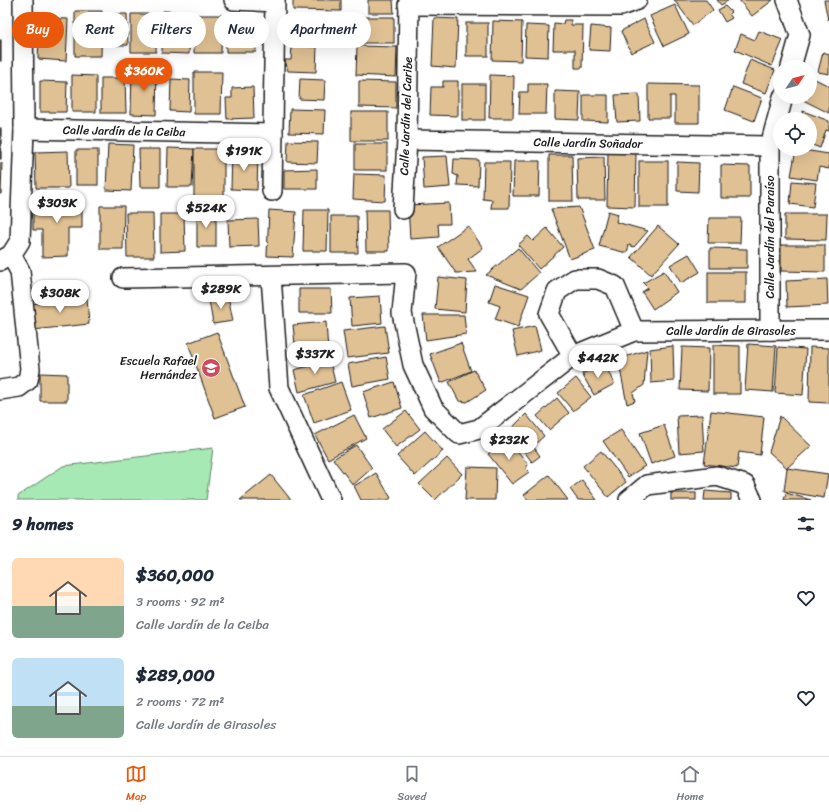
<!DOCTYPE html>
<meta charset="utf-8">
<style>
:root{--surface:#fff;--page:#f2f2f3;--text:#1f2937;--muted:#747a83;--line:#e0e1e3;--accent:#ea580c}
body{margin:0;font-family:Sriracha,sans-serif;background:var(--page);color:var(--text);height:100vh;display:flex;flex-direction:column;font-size:15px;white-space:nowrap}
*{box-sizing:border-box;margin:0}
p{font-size:13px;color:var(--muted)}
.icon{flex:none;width:22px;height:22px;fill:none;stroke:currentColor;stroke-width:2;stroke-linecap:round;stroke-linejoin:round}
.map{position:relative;height:500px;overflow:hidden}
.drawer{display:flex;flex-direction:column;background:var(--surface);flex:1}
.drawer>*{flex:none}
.hud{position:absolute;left:12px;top:12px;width:400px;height:36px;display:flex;gap:8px}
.needle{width:26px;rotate:55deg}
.fabs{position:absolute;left:773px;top:60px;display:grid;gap:8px}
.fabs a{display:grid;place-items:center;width:44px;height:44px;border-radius:50%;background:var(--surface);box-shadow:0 4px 16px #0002;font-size:20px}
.price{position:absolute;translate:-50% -34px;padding:0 9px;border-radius:14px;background:#fff;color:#222;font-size:13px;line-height:26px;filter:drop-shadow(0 1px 2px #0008)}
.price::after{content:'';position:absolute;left:50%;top:24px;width:12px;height:9px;margin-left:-6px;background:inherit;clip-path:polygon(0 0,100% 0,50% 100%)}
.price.on{background:var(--accent);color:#fff}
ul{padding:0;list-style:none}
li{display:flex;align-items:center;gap:12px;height:100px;padding:0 12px}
li span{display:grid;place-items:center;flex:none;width:112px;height:80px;border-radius:6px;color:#555}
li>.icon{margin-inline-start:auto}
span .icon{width:48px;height:48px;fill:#fffc;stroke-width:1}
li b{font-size:17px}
h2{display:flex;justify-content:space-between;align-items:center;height:48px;padding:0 12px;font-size:17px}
.pill{padding:0 14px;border-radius:18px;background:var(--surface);box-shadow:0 4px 16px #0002;font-size:14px;line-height:36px}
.pill.on{background:var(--accent);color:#fff}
.tabs{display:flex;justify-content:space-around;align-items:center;height:56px;border-top:1px solid var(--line);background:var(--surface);font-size:11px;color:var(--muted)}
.tabs a{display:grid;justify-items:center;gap:2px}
.tabs .on{color:var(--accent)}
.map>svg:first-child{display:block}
.green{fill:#a6e9b4;stroke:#618268}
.building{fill:#e0c194;stroke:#1c1c1c}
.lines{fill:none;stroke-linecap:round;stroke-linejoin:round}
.street-casing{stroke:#1c1c1c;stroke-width:22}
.street{stroke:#fff;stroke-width:19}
.labels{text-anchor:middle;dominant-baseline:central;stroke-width:4;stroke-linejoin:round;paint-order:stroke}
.street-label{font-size:12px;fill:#1c1c1c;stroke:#fff}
.poi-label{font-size:12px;fill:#1c1c1c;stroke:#fff;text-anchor:end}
</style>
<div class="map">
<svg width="829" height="500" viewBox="0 0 829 500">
<rect width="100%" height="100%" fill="#fff"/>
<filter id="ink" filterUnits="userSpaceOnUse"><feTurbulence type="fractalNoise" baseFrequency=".025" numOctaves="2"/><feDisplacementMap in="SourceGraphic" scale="8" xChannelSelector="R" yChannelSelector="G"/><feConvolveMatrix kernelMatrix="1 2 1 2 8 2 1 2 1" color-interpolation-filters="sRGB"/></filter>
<g filter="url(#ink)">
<path class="green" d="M 213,448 L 206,500 L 18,500 L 18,496 L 63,466 Z"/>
<g class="building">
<path d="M 293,0 L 341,0 L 341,11 L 293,10 Z"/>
<path d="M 368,0 L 393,0 L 394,13 L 368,13 Z"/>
<path d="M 674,0 L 706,0 L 713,10 L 693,25 Z"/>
<path d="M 717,0 L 729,0 L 721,5 Z"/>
<path d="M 739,0 L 773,0 L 752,16 Z"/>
<path d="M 824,0 L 829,0 L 829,20 L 828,20 Z"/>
<path d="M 675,5 L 689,34 L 664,46 L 650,16 Z"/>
<path d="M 725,6 L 731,12 L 729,14 L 732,18 L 725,22 L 718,10 Z"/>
<path d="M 75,11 L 102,11 L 101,56 L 75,56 Z"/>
<path d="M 163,11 L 190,12 L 189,54 L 162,53 Z"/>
<path d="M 103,14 L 127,14 L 128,45 L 103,45 Z"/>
<path d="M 131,14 L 157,14 L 156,52 L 131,52 Z"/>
<path d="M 195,15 L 222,15 L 221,53 L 194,53 Z"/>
<rect x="291" y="17" width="25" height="25"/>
<rect x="357" y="17" width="37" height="26"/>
<path d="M 40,18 L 68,19 L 66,61 L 38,59 Z"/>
<path d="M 226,18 L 255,18 L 256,52 L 226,52 Z"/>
<path d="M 434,18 L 458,19 L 456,68 L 432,66 Z"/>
<path d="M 644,19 L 655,42 L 631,53 L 621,31 Z"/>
<path d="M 564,20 L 571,20 L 571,25 L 583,25 L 582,68 L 575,68 L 575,50 L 553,50 L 554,23 L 563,24 Z"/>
<path d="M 493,21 L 522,22 L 521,61 L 492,60 Z"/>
<rect x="466" y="23" width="22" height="33"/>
<path d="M 526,25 L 549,26 L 548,57 L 525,56 Z"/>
<path d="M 591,26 L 611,28 L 610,51 L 589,50 Z"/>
<path d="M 759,31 L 783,40 L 772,66 L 735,50 L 741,34 L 755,40 Z"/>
<rect x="0" y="40" width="1" height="21"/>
<path d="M 292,46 L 317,47 L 316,72 L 288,71 L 285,60 L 291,60 Z"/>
<path d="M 357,46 L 397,47 L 396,77 L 356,75 Z"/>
<path d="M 823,52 L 829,54 L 829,74 L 818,72 Z"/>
<path d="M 750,60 L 775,70 L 766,93 L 741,84 Z"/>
<path d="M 132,68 L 157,69 L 156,115 L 131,114 Z"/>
<path d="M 194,72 L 222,72 L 221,114 L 194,114 Z"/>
<path d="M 72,75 L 96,76 L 96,112 L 72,112 Z"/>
<path d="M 490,75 L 514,76 L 513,118 L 489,118 Z"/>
<path d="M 101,78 L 125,78 L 126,113 L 101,113 Z"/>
<path d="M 813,78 L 829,86 L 829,113 L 803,100 L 804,97 L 810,97 L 810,85 Z"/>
<path d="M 171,79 L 190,80 L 189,112 L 170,111 Z"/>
<path d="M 300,79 L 325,80 L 324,100 L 299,99 Z"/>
<path d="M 40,81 L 67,82 L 66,112 L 40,112 Z"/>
<path d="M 359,81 L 396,82 L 396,108 L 359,107 Z"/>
<path d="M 443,81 L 458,81 L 458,116 L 430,115 L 431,87 L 443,87 Z"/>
<rect x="462" y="84" width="23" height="36"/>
<path d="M 528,84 L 547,84 L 546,114 L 519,114 L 520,92 L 528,92 Z"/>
<path d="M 648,84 L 699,85 L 699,123 L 675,123 L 675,96 L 670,96 L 670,118 L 648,118 Z"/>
<path d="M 253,87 L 254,118 L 227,119 L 226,98 L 232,98 L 232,88 Z"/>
<path d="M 733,87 L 762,98 L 754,121 L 725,110 Z"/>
<path d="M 555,91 L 580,92 L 579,120 L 555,119 Z"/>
<path d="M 639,94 L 640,121 L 617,122 L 615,95 Z"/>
<path d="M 583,95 L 608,95 L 608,122 L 583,121 Z"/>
<path d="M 290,109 L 325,110 L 324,134 L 289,133 Z"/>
<path d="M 803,111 L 829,121 L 829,131 L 826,130 L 820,148 L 810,144 L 810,119 L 800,119 Z"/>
<rect x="351" y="112" width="37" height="29"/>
<rect x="0" y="128" width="1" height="31"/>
<path d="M 288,141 L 318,142 L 317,163 L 287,162 Z"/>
<path d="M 108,144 L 133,145 L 131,191 L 106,190 Z"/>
<rect x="355" y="144" width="32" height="26"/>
<path d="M 168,148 L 194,149 L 192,187 L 167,187 Z"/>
<path d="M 139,149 L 160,149 L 160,187 L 140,187 Z"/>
<rect x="194" y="149" width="30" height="51"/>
<path d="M 796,149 L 829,154 L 829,169 L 819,167 L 817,180 L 791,176 Z"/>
<rect x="76" y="150" width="22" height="35"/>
<path d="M 68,151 L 69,188 L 36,188 L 35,152 Z"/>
<path d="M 608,152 L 636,153 L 635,207 L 607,206 Z"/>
<path d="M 232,153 L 258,154 L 257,190 L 231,189 Z"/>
<path d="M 549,155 L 572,155 L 573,201 L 549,201 Z"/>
<path d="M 447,156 L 450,187 L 424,189 L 422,157 Z"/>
<path d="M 604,157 L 605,200 L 578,200 L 577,158 Z"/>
<path d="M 454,159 L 479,160 L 478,186 L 457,185 L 458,176 L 453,174 Z"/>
<path d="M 514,161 L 540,161 L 539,196 L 513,196 Z"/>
<rect x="639" y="161" width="29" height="46"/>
<path d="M 484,162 L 510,162 L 509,208 L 491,208 L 492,200 L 483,199 Z"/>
<path d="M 677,162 L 699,163 L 698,192 L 677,191 Z"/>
<path d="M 0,163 L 2,163 L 1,194 L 0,194 Z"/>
<path d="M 721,165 L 750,166 L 750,198 L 721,198 Z"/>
<path d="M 317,169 L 317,189 L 284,189 L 284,170 Z"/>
<path d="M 354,174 L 386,175 L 385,201 L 353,199 Z"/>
<path d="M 792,181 L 816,183 L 813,207 L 790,204 Z"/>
<path d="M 82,199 L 82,228 L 68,228 L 68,256 L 42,257 L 42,230 L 33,230 L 33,200 Z"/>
<path d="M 449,203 L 450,224 L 438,224 L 439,237 L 410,239 L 408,205 Z"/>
<path d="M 100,206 L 124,206 L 123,249 L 100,249 Z"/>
<path d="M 579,207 L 595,250 L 570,259 L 551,209 Z"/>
<path d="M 269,210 L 296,212 L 293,257 L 267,256 Z"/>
<path d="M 304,210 L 328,210 L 327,251 L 303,251 Z"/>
<path d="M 365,210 L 388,210 L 389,251 L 366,251 Z"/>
<path d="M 197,211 L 216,212 L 216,247 L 197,247 Z"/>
<path d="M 608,211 L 618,214 L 616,222 L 648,231 L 634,247 L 629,245 L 627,253 L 599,246 Z"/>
<path d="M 126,213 L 153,213 L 154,257 L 127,257 Z"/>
<path d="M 160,214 L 184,214 L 185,251 L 160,252 Z"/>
<path d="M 785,214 L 827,214 L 826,240 L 785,239 Z"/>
<path d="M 331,216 L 357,216 L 358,253 L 331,253 Z"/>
<path d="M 709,218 L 741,218 L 740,243 L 708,243 Z"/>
<path d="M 258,219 L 259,246 L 229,247 L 228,220 Z"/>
<path d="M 468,226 L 483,248 L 468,259 L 477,272 L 456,273 L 438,247 Z"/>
<path d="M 658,226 L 679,244 L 651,275 L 631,257 Z"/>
<path d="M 547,228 L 563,247 L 539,269 L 518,245 L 528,236 L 533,241 Z"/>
<path d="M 781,245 L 825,245 L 825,272 L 781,271 Z"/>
<path d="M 518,248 L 539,273 L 521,289 L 486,275 Z"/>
<path d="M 710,248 L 747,249 L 747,268 L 710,268 Z"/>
<path d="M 689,254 L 700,272 L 681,283 L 670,265 Z"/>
<path d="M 664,271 L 677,292 L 653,309 L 642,292 L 648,288 L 643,283 Z"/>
<rect x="708" y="272" width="38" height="31"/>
<path d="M 438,277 L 467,280 L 465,312 L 435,309 Z"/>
<path d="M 827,279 L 828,305 L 787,307 L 786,281 Z"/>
<path d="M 495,284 L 529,295 L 518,327 L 495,319 L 500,306 L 489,302 Z"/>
<path d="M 299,289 L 331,289 L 332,313 L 299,313 Z"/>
<path d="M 228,296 L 233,321 L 213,324 L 209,300 Z"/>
<path d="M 380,296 L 382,323 L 352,326 L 350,298 Z"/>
<path d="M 87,298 L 89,324 L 33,330 L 30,304 Z"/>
<path d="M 423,315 L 464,315 L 466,334 L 426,340 Z"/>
<path d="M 326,322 L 328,351 L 296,354 L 293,325 Z"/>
<path d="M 385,326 L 389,353 L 347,358 L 343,331 Z"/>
<path d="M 535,326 L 541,350 L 518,356 L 512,331 Z"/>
<path d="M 217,332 L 245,407 L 215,418 L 188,343 Z"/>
<path d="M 461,343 L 471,371 L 441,383 L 430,354 Z"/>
<path d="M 748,344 L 776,346 L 773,392 L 745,390 Z"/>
<path d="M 713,345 L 740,346 L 740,394 L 713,394 Z"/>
<path d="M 673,346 L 674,381 L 651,383 L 650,349 Z"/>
<path d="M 682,347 L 709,348 L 708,391 L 680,390 Z"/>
<path d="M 778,347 L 806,349 L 803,395 L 775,393 Z"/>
<path d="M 810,347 L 829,348 L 829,403 L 809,402 Z"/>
<path d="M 647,350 L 644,385 L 633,393 L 635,401 L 627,404 L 618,359 Z"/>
<path d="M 328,354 L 335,382 L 299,392 L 294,370 L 320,363 L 318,356 Z"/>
<path d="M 386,357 L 390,379 L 352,386 L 348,364 Z"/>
<path d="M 604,362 L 614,384 L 594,395 L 582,374 Z"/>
<path d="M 474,370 L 486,390 L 467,402 L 459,401 L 449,382 Z"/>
<path d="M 40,373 L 67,374 L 67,401 L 40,401 Z"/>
<path d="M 576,378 L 591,397 L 573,411 L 558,393 Z"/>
<path d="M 341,382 L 351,410 L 314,423 L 304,395 Z"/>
<path d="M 394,382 L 402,408 L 371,418 L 363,392 Z"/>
<path d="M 557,398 L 569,413 L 549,430 L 537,416 Z"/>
<path d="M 406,411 L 420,429 L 396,447 L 382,429 Z"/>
<path d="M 711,411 L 764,417 L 760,455 L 739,452 L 737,468 L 704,464 Z"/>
<path d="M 526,414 L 544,436 L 533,446 L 540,456 L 532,462 L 509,431 Z"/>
<path d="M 354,415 L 366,438 L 328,459 L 315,435 Z"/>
<path d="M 702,415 L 704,451 L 679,453 L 677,416 Z"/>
<path d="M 780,416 L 811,446 L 787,468 L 769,452 Z"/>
<path d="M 664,425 L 675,456 L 651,464 L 640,433 Z"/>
<path d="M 621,430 L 645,466 L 628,477 L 603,441 Z"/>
<path d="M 425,431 L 443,451 L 415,476 L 397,456 Z"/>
<path d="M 507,438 L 528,464 L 526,469 L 529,472 L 512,484 L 488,454 Z"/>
<path d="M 356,445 L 372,468 L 353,485 L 333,459 Z"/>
<path d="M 601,451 L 626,482 L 608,497 L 583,466 Z"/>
<path d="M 447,458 L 462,474 L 435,500 L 419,484 Z"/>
<path d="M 467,467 L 496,468 L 495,500 L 465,500 Z"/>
<path d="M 787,468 L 828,474 L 824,498 L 784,491 Z"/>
<path d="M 376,473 L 391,498 L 388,500 L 361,500 L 354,486 Z"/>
<path d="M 271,475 L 291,500 L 240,500 Z"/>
<path d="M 549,475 L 568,500 L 528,500 L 524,495 Z"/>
<path d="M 582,480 L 597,500 L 578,500 L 570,489 Z"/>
<path d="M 705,491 L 731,493 L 731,500 L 704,500 Z"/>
<rect x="671" y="493" width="25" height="7"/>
<path d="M 786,493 L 811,500 L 784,500 Z"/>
</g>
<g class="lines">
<defs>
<g id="street">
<path d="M 234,0 L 275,2"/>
<path d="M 787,0 L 800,35 L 791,67"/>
<path d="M 408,5 L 621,6 L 637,0"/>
<path d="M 24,129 L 273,134"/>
<path d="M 407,140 L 770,146"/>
<path d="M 272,191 L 275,0"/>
<path d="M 403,209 L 407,140 L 409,0"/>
<path d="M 0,261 L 11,255 L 20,241 L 24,129 L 23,0"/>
<path d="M 271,276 L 279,388 L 331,500"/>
<path d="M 123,278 L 406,273 L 402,313 L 413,365 L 433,408 L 459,434 L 479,429 L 573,356 L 634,331 L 829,330"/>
<path d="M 770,330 L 770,146 L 783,97"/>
<path d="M 573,356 L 549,314 L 557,291 L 575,279 L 598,279 L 615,286 L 634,331"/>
<path d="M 0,390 L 19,387 L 28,380 L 30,369 L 20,271 L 11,255"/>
<path d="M 629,500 L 647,485 L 717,476 L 745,485 L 752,500"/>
</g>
</defs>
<use href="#street" class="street-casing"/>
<use href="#street" class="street"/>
</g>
</g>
<defs>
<symbol id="school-disc" viewBox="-11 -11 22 22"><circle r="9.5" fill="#d1495b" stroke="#fff"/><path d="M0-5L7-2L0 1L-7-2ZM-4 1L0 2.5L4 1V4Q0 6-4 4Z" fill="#fff"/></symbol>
</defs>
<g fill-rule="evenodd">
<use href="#school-disc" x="200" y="357" width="22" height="22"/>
</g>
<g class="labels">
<g class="street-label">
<text transform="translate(406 116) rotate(-88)">Calle Jardín del Caribe</text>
<text transform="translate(124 131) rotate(1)">Calle Jardín de la Ceiba</text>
<text transform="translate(588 143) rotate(1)">Calle Jardín Soñador</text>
<text transform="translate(770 237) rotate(-90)">Calle Jardín del Paraíso</text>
<text x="731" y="331">Calle Jardín de Girasoles</text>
</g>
<g class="poi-label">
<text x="197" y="361">Escuela Rafael<tspan x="197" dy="14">Hernández</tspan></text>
</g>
</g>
</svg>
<div class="fabs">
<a><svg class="needle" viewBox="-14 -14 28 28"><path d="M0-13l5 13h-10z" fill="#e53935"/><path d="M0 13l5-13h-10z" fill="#747a83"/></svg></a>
<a><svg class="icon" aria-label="locate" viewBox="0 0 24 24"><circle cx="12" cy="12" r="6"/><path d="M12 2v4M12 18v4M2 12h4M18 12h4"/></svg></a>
</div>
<b class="price on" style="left:144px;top:92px">$360K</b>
<b class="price" style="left:244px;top:172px">$191K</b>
<b class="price" style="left:57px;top:224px">$303K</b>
<b class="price" style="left:206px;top:229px">$524K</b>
<b class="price" style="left:221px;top:310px">$289K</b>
<b class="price" style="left:60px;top:314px">$308K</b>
<b class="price" style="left:315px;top:375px">$337K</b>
<b class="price" style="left:598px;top:379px">$442K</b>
<b class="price" style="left:509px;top:461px">$232K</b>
<div class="hud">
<a class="pill on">Buy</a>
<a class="pill">Rent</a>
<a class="pill">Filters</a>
<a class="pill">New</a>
<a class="pill">Apartment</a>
</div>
</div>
<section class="drawer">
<h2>9 homes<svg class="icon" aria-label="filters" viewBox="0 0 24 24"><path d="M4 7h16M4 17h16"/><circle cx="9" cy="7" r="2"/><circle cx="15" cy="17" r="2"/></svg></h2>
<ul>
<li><span style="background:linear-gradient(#ffd9b3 60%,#7fa58c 0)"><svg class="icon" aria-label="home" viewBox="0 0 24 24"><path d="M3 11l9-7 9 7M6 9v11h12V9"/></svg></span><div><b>$360,000</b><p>3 rooms · 92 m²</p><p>Calle Jardín de la Ceiba</p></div><svg class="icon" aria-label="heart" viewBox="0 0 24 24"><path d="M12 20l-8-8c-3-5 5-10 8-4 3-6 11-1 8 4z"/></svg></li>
<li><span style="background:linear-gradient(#bfe0f5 60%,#7fa58c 0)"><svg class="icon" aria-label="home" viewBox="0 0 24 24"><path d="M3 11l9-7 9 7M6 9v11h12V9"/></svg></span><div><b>$289,000</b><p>2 rooms · 72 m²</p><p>Calle Jardín de Girasoles</p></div><svg class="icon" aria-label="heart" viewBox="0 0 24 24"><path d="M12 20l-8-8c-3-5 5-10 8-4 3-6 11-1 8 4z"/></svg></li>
</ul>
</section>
<nav class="tabs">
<a class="on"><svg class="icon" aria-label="map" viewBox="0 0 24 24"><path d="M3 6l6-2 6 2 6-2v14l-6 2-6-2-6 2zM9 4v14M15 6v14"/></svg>Map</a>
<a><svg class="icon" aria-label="saved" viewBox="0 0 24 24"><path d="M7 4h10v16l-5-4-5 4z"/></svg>Saved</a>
<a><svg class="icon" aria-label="home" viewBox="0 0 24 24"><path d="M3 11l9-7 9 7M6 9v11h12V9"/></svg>Home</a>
</nav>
